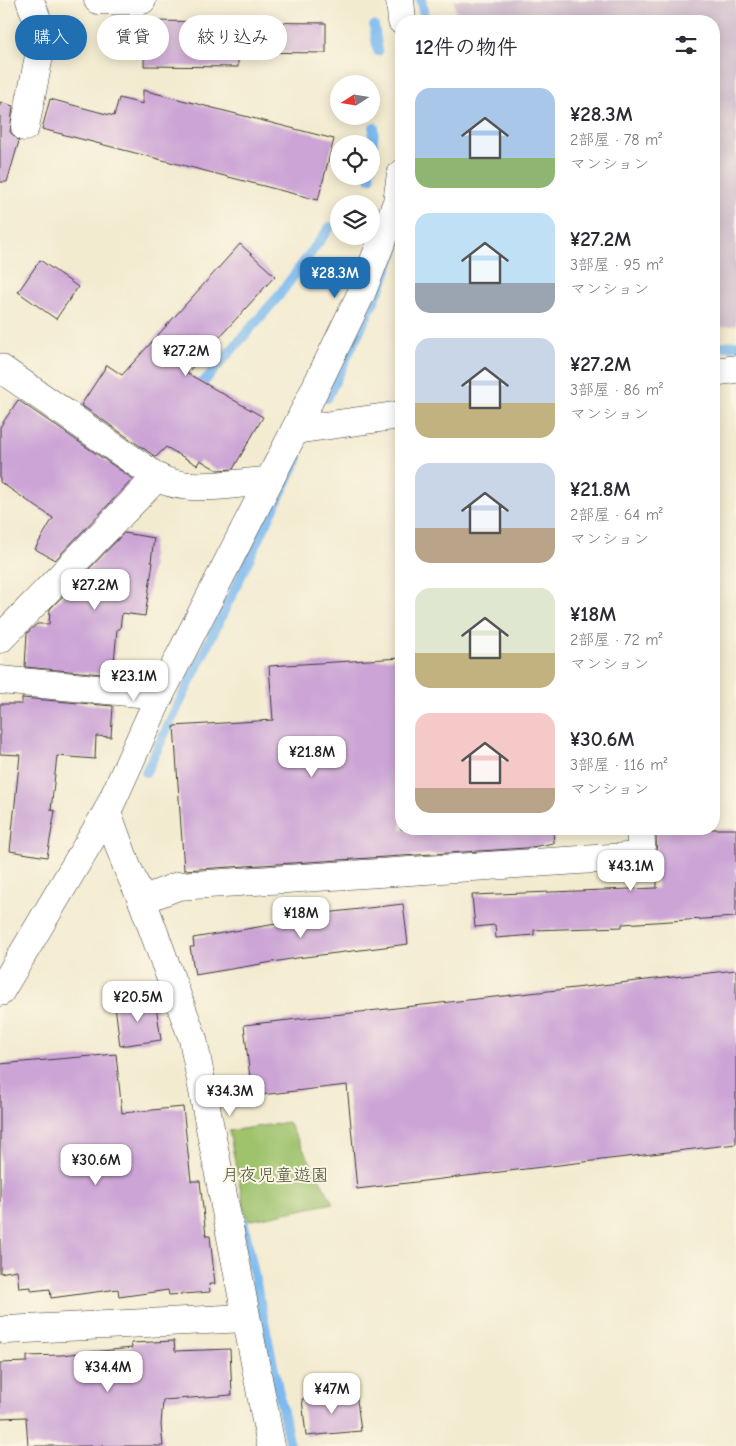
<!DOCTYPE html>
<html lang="ja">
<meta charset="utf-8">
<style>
:root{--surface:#fff;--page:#f7f7f7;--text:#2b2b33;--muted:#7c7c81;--accent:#1f6fb2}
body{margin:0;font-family:"Comic Neue","Klee One",sans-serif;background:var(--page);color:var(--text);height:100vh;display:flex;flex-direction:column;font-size:19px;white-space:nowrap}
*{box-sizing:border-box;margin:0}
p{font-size:16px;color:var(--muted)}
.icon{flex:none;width:28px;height:28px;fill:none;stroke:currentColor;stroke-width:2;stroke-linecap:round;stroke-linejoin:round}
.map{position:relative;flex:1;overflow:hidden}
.side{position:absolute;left:395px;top:15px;width:325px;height:820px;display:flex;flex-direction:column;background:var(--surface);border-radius:20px;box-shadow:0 2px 12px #0003}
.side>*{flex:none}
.banner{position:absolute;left:15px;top:15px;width:305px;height:45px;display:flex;gap:10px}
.needle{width:32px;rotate:258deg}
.controls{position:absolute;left:330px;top:75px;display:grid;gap:10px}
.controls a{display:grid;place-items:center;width:50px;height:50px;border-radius:50%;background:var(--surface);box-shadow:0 2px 12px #0003;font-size:25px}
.price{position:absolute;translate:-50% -42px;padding:0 11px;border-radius:10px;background:#fff;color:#222;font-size:16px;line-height:32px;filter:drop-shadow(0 1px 2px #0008)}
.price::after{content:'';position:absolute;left:50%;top:30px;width:15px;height:11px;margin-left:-8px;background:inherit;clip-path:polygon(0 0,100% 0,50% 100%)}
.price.active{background:var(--accent);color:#fff}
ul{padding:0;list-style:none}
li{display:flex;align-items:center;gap:15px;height:125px;padding:0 20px}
li span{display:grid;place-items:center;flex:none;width:140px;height:100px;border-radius:15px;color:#555}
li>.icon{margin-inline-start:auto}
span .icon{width:60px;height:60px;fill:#fffc;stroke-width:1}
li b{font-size:21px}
h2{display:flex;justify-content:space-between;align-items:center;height:60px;padding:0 20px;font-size:21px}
.tag{padding:0 18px;border-radius:22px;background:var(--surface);box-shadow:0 2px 12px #0003;font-size:18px;line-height:45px}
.tag.active{background:var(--accent);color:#fff}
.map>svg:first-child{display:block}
.industrial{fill:#d0bdcc}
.green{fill:#9fc36d;stroke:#5e7044}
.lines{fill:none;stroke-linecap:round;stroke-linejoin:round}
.stream{stroke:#7cbaef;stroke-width:10}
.building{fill:#cca5d6}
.minor-casing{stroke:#3c3b37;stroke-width:29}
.minor{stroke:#fff;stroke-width:28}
.labels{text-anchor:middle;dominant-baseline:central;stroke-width:4;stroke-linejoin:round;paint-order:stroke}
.park-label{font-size:18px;fill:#4a5638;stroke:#fcf5e5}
</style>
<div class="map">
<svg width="736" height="1446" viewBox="0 0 736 1446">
<rect width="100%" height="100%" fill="#fcf5e5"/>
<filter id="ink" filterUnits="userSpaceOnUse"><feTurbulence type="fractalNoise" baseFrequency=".02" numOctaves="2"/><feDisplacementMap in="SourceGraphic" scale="10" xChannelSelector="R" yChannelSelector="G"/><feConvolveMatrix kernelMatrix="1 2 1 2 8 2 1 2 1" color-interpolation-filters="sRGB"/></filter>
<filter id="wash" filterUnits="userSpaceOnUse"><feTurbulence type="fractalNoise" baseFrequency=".0096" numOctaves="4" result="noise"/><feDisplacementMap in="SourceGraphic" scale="20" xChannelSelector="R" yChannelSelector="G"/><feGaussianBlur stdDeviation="1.12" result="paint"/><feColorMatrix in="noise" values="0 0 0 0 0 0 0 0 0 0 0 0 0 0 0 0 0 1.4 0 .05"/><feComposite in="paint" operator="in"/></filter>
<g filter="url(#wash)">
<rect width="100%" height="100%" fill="#f3ebd0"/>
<path class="industrial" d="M 454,0 L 736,0 L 736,325 L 714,328 L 714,21 L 457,21 Z"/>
<path class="green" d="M 288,1122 L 333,1203 L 247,1221 L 229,1131 Z"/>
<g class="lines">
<g class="stream">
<path d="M 421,0 L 425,21"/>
<path d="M 374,26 L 378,51"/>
<path d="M 371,168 L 374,127"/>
<path d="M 370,178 L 370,176"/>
<path d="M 714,347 L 736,345"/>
<path d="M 194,393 L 277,298 L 330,227"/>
<path d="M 327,398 L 382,284 L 401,229"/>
<path d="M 146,772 L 298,458"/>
<path d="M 243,1221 L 290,1446"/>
</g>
</g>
<g id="blocks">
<g class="building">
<path d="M 145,21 L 326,23 L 326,53 L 238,52 L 238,67 L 144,66 Z"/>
<path d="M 143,90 L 334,139 L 318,200 L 42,129 L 50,99 L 114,116 L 119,98 L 143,104 Z"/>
<path d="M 0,102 L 13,106 L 10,132 L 19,141 L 7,182 L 0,182 Z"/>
<path d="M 240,244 L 275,276 L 187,373 L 263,417 L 233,469 L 217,470 L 200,460 L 197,465 L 166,447 L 156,457 L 81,405 L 107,365 L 122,375 Z"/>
<path d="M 40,260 L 78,287 L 56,319 L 18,292 Z"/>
<path d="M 18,400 L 133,479 L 55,560 L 35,549 L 53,518 L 0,482 L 0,427 Z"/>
<path d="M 124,533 L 154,538 L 151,562 L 153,562 L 145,616 L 122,613 L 120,629 L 117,629 L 113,675 L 25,667 L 27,633 L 37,624 L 49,624 L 50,609 Z"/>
<path d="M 401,658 L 401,829 L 553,829 L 554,843 L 526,848 L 184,870 L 174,726 L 273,720 L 269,666 Z"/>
<path d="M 22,698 L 113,706 L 111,737 L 96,736 L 95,759 L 57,756 L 51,810 L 55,811 L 47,857 L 10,851 L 20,755 L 0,754 L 0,704 L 22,704 Z"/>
<path d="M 656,829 L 736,829 L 736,917 L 622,924 L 622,927 L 534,930 L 534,935 L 496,938 L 495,925 L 475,927 L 472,895 L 657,888 Z"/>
<path d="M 403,904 L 408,944 L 297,958 L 195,975 L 190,947 L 194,947 L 193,938 L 282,923 L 282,918 Z"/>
<path d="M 736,970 L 736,1144 L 357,1189 L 347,1085 L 252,1096 L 244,1025 Z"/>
<path d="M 155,999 L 161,1040 L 120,1046 L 115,1005 Z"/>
<path d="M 116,1054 L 122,1113 L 183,1107 L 191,1181 L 200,1181 L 206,1236 L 210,1236 L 215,1284 L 209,1284 L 210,1292 L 169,1295 L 168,1290 L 119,1297 L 118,1289 L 51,1298 L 50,1289 L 31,1291 L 31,1287 L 19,1288 L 17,1270 L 0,1273 L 0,1064 Z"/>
<path d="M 174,1341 L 175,1351 L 230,1349 L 232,1395 L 163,1400 L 161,1425 L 163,1446 L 28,1446 L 26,1417 L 0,1418 L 0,1363 L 27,1362 L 27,1356 L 61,1355 L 132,1348 L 131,1343 Z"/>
<path d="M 356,1392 L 361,1431 L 306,1436 L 302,1399 Z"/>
</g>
</g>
</g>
<g filter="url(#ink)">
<use href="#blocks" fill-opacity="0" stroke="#3c3b37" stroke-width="1"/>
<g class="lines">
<defs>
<g id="minor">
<path d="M 98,0 L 142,0"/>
<path d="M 400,0 L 402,21"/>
<path d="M 25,127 L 43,36 L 30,0"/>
<path d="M 0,368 L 157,477"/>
<path d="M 714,372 L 736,369"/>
<path d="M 295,430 L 401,415"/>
<path d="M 0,639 L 157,477 C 186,494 234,483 267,481"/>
<path d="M 0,680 L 160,695"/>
<path d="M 107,812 L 127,867 L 142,900 L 193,1039 L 271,1446"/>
<path d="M 142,900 L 178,886 L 642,856 L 640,829"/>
<path d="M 0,992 L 107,812 L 160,695 L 295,430 L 361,294 L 397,202 L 401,174"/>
<path d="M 6,1330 L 246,1318"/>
</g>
</defs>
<use href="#minor" class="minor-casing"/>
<use href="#minor" class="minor"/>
</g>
</g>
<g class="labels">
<g class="park-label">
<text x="275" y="1175">月夜児童遊園</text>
</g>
</g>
</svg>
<div class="controls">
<a><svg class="needle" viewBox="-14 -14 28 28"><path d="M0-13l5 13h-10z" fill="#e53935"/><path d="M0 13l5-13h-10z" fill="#7c7c81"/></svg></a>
<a><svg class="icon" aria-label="locate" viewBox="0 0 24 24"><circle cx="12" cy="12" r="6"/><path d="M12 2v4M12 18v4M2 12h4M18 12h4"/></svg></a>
<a><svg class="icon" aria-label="layers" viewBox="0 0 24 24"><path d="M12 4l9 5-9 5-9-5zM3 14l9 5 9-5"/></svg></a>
</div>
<b class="price active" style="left:335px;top:299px">¥28.3M</b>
<b class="price" style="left:186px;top:377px">¥27.2M</b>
<b class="price" style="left:95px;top:611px">¥27.2M</b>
<b class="price" style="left:134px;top:702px">¥23.1M</b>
<b class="price" style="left:312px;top:778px">¥21.8M</b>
<b class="price" style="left:631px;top:892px">¥43.1M</b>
<b class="price" style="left:301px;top:939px">¥18M</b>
<b class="price" style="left:138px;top:1023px">¥20.5M</b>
<b class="price" style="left:230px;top:1117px">¥34.3M</b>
<b class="price" style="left:96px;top:1186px">¥30.6M</b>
<b class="price" style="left:108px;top:1393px">¥34.4M</b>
<b class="price" style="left:332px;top:1415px">¥47M</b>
<div class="banner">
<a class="tag active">購入</a>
<a class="tag">賃貸</a>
<a class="tag">絞り込み</a>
</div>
<section class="side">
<h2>12件の物件<svg class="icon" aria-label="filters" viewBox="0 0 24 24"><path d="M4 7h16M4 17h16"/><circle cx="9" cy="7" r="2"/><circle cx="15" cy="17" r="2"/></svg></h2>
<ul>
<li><span style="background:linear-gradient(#a9c7e8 70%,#8fb573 0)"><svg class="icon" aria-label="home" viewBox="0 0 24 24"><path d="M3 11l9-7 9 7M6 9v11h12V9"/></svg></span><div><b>¥28.3M</b><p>2部屋 · 78 m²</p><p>マンション</p></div></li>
<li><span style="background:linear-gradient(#bfe0f5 70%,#9aa5b1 0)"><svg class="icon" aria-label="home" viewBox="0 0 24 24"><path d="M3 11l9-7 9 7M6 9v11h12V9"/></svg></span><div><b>¥27.2M</b><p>3部屋 · 95 m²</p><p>マンション</p></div></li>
<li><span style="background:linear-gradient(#c9d6e8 65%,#c2b280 0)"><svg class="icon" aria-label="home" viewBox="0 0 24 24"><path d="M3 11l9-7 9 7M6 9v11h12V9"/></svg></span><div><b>¥27.2M</b><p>3部屋 · 86 m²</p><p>マンション</p></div></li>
<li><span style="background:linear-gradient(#c9d6e8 65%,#b9a48a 0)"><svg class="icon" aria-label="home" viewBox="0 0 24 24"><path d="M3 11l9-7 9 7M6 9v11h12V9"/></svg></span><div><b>¥21.8M</b><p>2部屋 · 64 m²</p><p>マンション</p></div></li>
<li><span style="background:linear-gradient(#dfe7d0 65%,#c2b280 0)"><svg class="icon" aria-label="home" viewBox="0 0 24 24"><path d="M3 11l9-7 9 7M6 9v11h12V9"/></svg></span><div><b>¥18M</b><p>2部屋 · 72 m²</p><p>マンション</p></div></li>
<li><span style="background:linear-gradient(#f6c9c9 75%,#b9a48a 0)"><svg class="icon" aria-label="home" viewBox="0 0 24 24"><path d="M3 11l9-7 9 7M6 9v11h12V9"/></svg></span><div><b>¥30.6M</b><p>3部屋 · 116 m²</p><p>マンション</p></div></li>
</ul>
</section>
</div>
